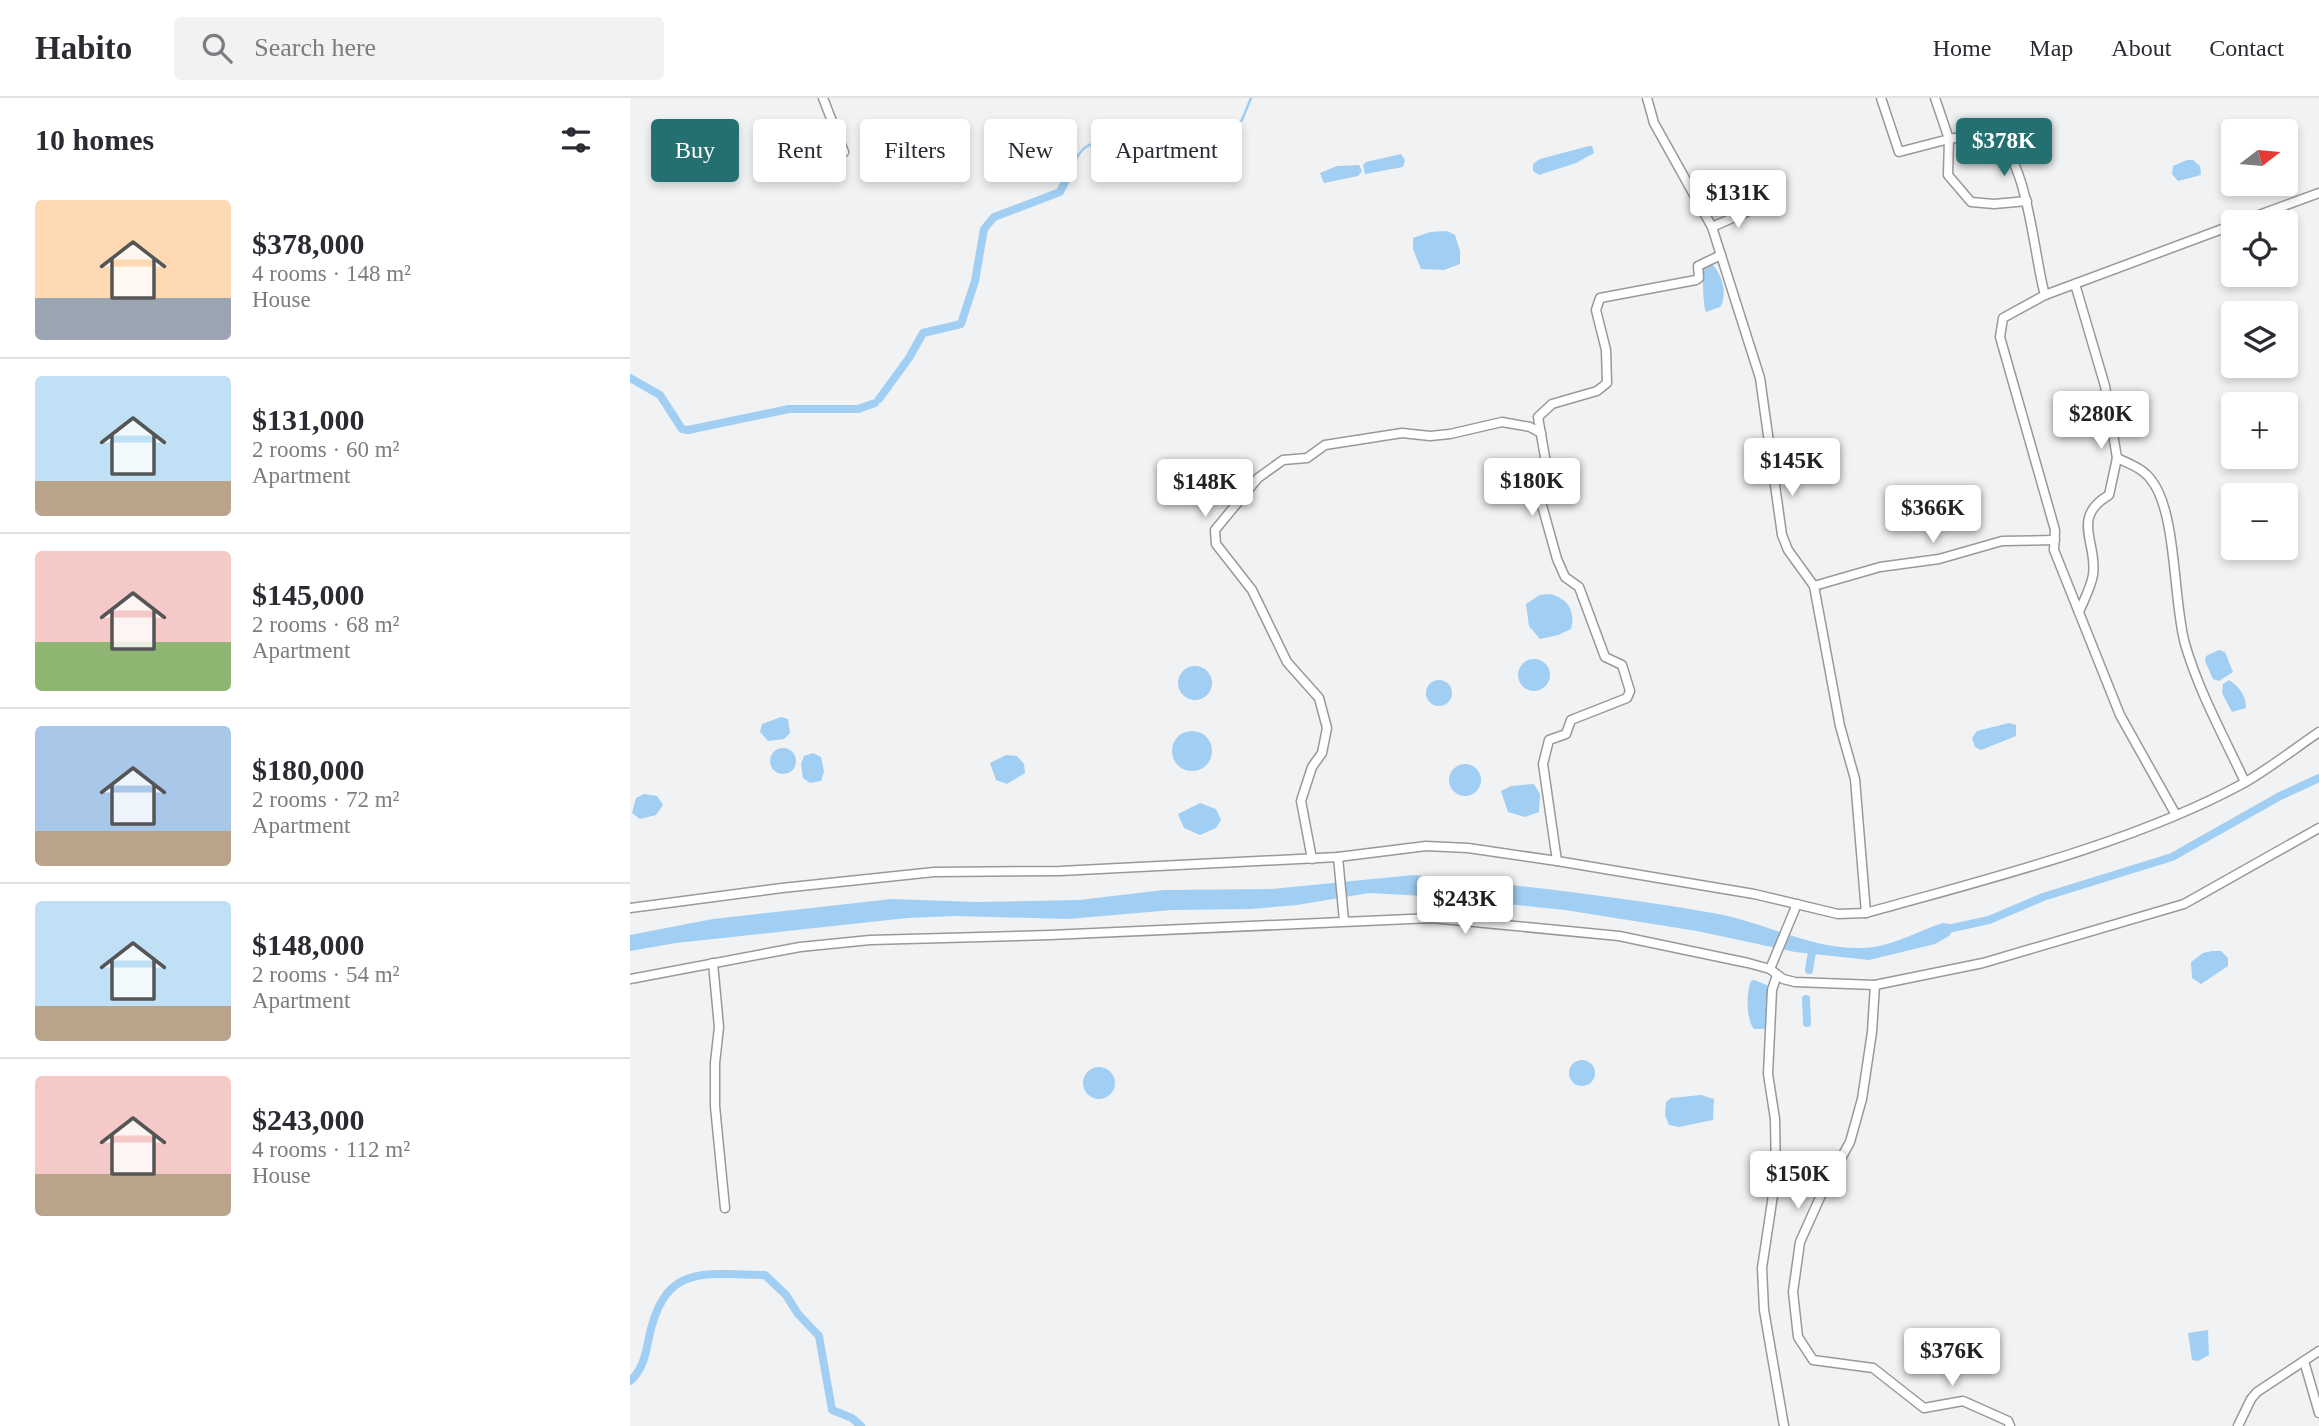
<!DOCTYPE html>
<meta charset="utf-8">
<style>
:root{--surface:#fff;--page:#f2f2f3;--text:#2b2b33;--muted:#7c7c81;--line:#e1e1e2;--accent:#246f70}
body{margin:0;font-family:"Times New Roman",serif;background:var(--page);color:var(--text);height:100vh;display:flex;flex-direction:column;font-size:26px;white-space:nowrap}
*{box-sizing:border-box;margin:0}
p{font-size:23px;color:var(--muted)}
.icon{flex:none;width:38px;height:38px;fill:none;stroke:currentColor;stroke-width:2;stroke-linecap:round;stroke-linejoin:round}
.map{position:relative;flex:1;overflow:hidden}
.panel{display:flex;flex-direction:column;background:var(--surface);width:630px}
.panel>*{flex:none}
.hud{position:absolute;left:21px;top:21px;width:665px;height:63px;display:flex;gap:14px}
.needle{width:46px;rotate:74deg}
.buttons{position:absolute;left:1591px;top:21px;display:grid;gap:14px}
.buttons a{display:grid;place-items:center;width:77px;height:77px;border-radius:7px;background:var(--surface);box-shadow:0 4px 10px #0003;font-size:35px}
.price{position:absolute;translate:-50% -60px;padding:0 16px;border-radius:7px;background:#fff;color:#222;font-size:23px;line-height:46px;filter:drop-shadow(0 2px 4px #0008)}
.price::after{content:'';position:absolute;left:50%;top:42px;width:21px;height:16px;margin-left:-10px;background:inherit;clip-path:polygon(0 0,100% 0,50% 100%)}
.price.current{background:var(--accent);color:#fff}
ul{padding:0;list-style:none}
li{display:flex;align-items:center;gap:21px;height:175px;padding:0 35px}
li+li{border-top:2px solid var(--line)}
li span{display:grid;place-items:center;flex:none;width:196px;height:140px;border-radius:7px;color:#555}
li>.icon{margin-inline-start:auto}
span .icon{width:84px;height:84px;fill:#fffc;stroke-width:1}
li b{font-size:30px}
h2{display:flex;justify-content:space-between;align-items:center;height:84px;padding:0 35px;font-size:30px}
.tag{padding:0 24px;border-radius:7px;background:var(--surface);box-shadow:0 4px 10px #0003;font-size:24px;line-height:63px}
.tag.current{background:var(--accent);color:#fff}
header{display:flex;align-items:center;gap:42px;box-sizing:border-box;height:98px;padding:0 35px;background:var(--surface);border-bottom:2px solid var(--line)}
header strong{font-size:33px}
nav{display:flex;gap:38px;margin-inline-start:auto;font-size:24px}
.search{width:490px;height:63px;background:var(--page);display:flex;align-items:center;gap:18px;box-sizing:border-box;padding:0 24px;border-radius:7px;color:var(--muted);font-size:26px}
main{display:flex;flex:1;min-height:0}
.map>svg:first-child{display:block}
.water{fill:#a1cef3}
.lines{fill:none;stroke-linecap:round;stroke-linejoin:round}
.stream{stroke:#a1cef3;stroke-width:2.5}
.canal{stroke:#a1cef3;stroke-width:8}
.street-casing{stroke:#99999a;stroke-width:11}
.street{stroke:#fff;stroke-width:8}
</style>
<header>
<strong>Habito</strong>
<div class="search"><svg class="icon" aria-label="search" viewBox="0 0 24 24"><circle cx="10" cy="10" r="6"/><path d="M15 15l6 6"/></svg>Search here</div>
<nav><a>Home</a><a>Map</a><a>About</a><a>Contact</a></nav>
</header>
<main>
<section class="panel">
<h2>10 homes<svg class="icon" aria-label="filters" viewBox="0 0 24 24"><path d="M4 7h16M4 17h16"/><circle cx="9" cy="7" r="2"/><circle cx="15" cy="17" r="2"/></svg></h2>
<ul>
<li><span style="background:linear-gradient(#ffd9b3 70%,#9aa5b1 0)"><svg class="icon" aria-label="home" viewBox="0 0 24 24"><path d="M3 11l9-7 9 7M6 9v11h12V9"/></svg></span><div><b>$378,000</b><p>4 rooms · 148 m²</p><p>House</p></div></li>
<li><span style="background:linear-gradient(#bfe0f5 75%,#b9a48a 0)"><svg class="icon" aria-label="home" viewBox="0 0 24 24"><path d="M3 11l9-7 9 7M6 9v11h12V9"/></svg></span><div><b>$131,000</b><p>2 rooms · 60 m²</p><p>Apartment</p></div></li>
<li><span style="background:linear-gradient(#f6c9c9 65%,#8fb573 0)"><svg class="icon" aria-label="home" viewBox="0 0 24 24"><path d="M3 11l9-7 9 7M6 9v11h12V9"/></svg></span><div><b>$145,000</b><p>2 rooms · 68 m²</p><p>Apartment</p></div></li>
<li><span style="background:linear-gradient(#a9c7e8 75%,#b9a48a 0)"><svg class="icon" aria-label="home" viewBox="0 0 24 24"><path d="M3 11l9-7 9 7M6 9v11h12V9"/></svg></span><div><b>$180,000</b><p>2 rooms · 72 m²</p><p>Apartment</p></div></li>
<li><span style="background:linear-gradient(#bfe0f5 75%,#b9a48a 0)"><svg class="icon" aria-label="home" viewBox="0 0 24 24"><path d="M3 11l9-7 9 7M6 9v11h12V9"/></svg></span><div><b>$148,000</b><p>2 rooms · 54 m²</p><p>Apartment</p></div></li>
<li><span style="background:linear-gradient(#f6c9c9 70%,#b9a48a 0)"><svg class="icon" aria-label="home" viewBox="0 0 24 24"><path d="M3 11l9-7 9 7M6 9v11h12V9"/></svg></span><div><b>$243,000</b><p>4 rooms · 112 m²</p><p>House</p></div></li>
</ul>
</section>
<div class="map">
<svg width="1689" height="1328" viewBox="0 0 1689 1328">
<rect width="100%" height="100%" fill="#f1f2f3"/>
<g class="water">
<path d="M 959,48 L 962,48 L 964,55 L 946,65 L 909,77 L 903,73 L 903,66 L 910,61 Z"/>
<path d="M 771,56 L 775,62 L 773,69 L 735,76 L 733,67 L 736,64 Z"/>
<path d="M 1557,62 L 1563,62 L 1570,68 L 1571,77 L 1548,83 L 1542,76 L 1543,68 Z"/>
<path d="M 729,67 L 732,73 L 728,78 L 694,85 L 690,75 L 707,68 Z"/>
<path d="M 817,133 L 825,137 L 830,153 L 830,166 L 814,172 L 791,171 L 783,151 L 783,140 L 800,134 Z"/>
<path d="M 1082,166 C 1092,176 1098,197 1090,209 L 1076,214 C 1073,208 1072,175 1074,170 Z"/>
<path d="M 920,496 C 937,500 946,513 941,531 L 928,537 L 910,541 L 899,528 L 896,506 L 910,497 Z"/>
<path d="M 1589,552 L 1595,554 L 1603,574 L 1589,583 L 1583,581 L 1575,563 L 1576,558 Z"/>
<circle cx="904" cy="577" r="16"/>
<circle cx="565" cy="585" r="17"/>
<circle cx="809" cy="595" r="13"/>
<path d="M 1599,582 C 1610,589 1616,598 1616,610 L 1602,614 L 1592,595 L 1593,586 Z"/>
<path d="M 151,619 L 158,621 L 160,635 L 154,641 L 138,643 L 130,634 L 132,626 Z"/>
<path d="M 1379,625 L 1386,627 L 1386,638 L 1351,652 L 1345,649 L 1342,640 L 1347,633 Z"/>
<circle cx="562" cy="653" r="20"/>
<circle cx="153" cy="663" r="13"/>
<path d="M 183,655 L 191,659 L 194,674 L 191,683 L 180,685 L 173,680 L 171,666 L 174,658 Z"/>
<path d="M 376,657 L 387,658 L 394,666 L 395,675 L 377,686 L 366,682 L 360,665 Z"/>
<circle cx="835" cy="682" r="16"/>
<path d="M 904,686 L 910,696 L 909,714 L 895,719 L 878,714 L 871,693 L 881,688 Z"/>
<path d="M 14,696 L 27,698 L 33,707 L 26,717 L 10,721 L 2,715 L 6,700 Z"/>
<path d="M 570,705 L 586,711 L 591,722 L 586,730 L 570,737 L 554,730 L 548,716 Z"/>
<path d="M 783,777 C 885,787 987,798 1088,816 C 1136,825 1183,852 1232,850 C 1259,850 1288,833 1313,825 L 1320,826 L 1323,832 L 1319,838 L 1305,846 L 1239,862 L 1165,854 L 1067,833 L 935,812 L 812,799 L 739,795 L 667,807 L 621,811 L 542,812 L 438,821 L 325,818 L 277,820 L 46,845 L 0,853 L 0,837 L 83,821 L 262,801 L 347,804 L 449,802 L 534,792 L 642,791 Z"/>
<path d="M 1582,853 L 1591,853 L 1598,860 L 1598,868 L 1571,886 L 1562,880 L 1561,864 L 1573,855 Z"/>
<path d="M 1124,882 L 1137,887 L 1140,893 L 1136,931 L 1124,931 C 1116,922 1116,894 1121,883 Z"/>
<circle cx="952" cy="975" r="13"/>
<circle cx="469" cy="985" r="16"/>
<path d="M 1071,997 L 1084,1001 L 1083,1022 L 1049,1029 L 1039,1027 L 1035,1017 L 1036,1004 L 1041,1000 Z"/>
<path d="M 1578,1232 L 1579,1257 L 1568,1263 L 1562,1262 L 1558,1235 Z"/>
</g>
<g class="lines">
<path class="stream" d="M 439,74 C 451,50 459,36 486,54 L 499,48 L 517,52 L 596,35 L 612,22 L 621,0"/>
<g class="canal">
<path d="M 0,280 L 30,297 L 52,331 L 58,332 L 159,311 L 228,311 L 245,305"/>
<path d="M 249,301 L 279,260 L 293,235 L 331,226 L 345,183 L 354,131 L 364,119 L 430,94 L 438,78 L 439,67"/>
<path d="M 1313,832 L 1359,822 L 1413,799 L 1542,759 L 1650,698 L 1689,680"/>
<path d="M 1179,872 L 1183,848"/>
<path d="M 1176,901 L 1177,925"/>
<path d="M 0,1283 C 13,1272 16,1255 19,1239 C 35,1165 73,1176 135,1177 L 156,1197 L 168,1216 L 189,1238 L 202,1312 L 222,1320 L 231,1328"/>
</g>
<defs>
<g id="street">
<path d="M 193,0 L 214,54"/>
<path d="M 1017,0 L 1024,25 L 1082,129 L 1130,280 L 1152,437 L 1158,452 L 1184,488 L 1210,628 L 1225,681 L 1236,815"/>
<path d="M 1251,0 L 1269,54 L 1319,41 L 1318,77 L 1341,104 L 1364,106 L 1397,103"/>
<path d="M 1305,0 L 1319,41 C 1332,39 1350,34 1363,40 C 1398,56 1404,161 1415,197"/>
<path d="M 1610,124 L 1689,95"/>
<path d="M 1082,129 L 1123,111"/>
<path d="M 1445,186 L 1475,288 L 1487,360 L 1479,397 C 1440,420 1468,445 1463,477 C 1461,489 1454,502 1449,514"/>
<path d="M 1487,360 C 1500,366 1514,371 1522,383 C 1547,416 1543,503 1555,546 C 1569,594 1594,639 1615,684"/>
<path d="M 1184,488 L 1250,469 L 1309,461 L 1372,443 L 1425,442"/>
<path d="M 1546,717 L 1490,617 L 1424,452 L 1425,432 L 1370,239 L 1373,220 L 1415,197 L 1603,127"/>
<path d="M 708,759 L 714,823"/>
<path d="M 682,761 L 671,703 L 682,669 L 692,655 L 697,630 L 689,600 L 657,564 L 622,492 L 586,446 L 585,432 L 628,380 L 653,362 L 677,360 L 695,347 L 772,335 L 800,338 L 820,336 L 872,324 L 900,329 L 911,335"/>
<path d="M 927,763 L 913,666 L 919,642 L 936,636 L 941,622 L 997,600 L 1000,593 L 992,567 L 975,559 L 949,489 L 935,479 L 927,461 L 908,393 L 916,365 L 908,319 L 922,306 L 967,293 L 977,285 L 976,252 L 966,212 L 970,200 L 1066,182 L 1069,180 L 1068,168 L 1091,157"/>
<path d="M 0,810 L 152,790 L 304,774 L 430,773 L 708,759 L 796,748 L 838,750 L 927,763 L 1124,796 L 1208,816 L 1236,815 C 1357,781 1504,745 1614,685 C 1640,670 1664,651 1689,634"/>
<path d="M 83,865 L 89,929 L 85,965 L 85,1008 L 95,1110"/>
<path d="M 1140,871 L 1167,806"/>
<path d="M 1147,877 L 1142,892 L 1138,976 L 1145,1021 L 1146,1077 L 1132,1170 L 1134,1212 L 1154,1328"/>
<path d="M 0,881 L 170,849 L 240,842 L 420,837 L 802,820 L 989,838 L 1118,865 L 1140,871 L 1153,881 L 1165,884 L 1245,887 L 1353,865 L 1554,806 L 1689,730"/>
<path d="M 1245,887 L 1242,934 L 1232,1001 L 1220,1044 L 1192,1095 L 1170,1144 L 1163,1194 L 1168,1239 L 1183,1262 L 1243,1270 L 1294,1310 L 1333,1303 L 1378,1323 L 1380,1328"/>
<path d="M 1674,1263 L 1689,1315"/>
<path d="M 1608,1328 L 1621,1301 L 1627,1294 L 1689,1253"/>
</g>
</defs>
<use href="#street" class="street-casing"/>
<use href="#street" class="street"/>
</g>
</svg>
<div class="buttons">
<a><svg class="needle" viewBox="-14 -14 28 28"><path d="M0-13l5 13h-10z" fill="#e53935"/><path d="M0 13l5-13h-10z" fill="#7c7c81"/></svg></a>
<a><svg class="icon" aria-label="locate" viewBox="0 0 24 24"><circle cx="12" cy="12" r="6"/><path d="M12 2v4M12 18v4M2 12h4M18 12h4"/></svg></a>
<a><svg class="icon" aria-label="layers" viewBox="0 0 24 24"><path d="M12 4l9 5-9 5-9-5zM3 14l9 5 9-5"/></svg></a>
<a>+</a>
<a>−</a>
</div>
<b class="price current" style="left:1374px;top:80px">$378K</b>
<b class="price" style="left:1108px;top:132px">$131K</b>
<b class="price" style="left:1471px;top:353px">$280K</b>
<b class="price" style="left:1162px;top:400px">$145K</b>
<b class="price" style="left:902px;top:420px">$180K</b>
<b class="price" style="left:575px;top:421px">$148K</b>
<b class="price" style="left:1303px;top:447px">$366K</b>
<b class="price" style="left:835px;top:838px">$243K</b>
<b class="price" style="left:1168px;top:1113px">$150K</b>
<b class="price" style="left:1322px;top:1290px">$376K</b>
<div class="hud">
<a class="tag current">Buy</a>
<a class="tag">Rent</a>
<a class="tag">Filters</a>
<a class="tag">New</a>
<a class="tag">Apartment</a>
</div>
</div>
</main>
